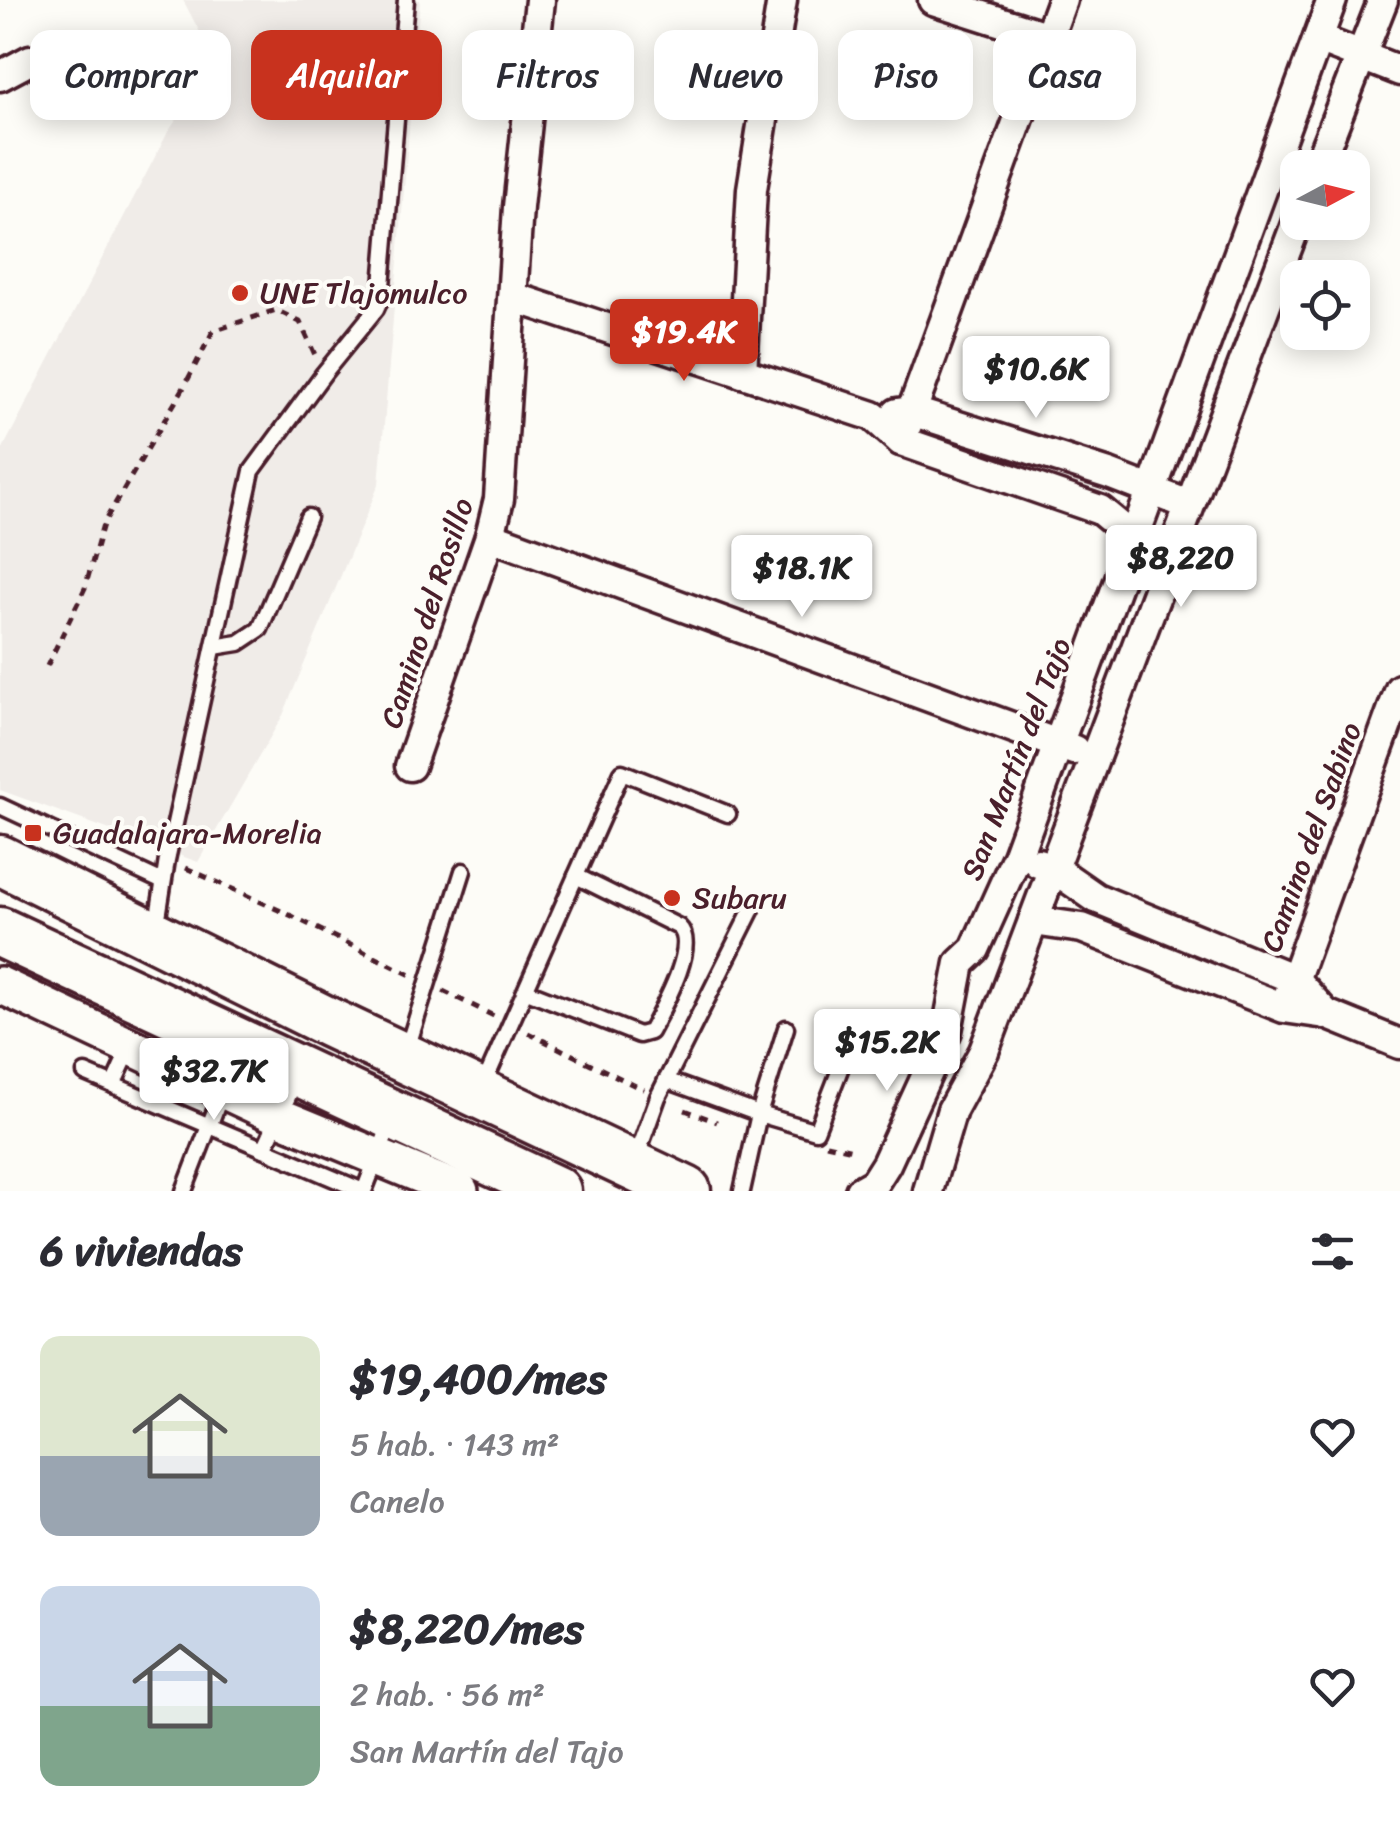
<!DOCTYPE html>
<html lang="es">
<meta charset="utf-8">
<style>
:root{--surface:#fff;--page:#f2f2f3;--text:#2b2b33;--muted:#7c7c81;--accent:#c8321e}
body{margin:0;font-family:Sriracha,sans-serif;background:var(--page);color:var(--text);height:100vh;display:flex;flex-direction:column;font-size:38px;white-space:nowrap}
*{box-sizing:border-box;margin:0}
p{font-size:32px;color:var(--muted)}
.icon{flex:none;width:55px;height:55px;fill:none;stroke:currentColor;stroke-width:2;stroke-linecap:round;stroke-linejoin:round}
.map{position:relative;height:1191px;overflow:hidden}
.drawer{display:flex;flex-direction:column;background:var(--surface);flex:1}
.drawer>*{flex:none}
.top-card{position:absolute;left:30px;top:30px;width:1340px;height:90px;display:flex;gap:20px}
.needle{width:65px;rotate:83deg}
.fabs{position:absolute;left:1280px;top:150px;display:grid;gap:20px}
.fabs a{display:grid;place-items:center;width:90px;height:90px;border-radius:20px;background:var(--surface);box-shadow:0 5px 25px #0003;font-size:50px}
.price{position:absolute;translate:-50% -85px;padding:0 22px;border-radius:10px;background:#fff;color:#222;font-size:32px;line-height:65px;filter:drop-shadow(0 2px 5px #0008)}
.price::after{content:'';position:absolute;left:50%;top:60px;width:30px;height:22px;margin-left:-15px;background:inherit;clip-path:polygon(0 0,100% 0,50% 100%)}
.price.selected{background:var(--accent);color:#fff}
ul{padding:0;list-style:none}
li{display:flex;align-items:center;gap:30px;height:250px;padding:0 40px}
li span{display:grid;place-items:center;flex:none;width:280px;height:200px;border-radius:20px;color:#555}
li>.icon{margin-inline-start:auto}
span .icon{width:120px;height:120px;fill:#fffc;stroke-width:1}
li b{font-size:42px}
h2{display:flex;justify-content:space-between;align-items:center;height:120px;padding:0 40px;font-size:42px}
.chip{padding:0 35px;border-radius:20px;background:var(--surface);box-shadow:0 5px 25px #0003;font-size:35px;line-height:90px}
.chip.selected{background:var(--accent);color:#fff}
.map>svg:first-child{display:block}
.built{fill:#f0ece8}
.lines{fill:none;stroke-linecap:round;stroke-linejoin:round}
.service-casing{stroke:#4a1f2b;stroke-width:21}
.minor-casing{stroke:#4a1f2b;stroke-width:35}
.tertiary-casing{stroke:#4a1f2b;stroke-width:42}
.trunk-casing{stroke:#4a1f2b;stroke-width:55}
.path{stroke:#4a1f2b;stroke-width:5;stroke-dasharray:8 8;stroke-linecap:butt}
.service{stroke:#fdfcf7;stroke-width:14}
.minor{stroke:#fdfcf7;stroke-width:28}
.tertiary{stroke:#fdfcf7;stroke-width:35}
.trunk{stroke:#fdfcf7;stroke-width:48}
.poi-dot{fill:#c8321e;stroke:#fdfcf7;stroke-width:4}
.labels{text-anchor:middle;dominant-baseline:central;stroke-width:8;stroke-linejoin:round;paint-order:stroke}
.poi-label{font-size:30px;fill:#4a1f2b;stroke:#fdfcf7;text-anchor:start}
.street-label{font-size:30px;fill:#4a1f2b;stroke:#fdfcf7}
</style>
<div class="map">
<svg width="1400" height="1191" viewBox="0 0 1400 1191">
<rect width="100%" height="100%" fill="#fdfcf7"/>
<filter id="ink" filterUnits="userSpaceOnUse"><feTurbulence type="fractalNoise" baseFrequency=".01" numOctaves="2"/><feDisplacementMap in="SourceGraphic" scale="20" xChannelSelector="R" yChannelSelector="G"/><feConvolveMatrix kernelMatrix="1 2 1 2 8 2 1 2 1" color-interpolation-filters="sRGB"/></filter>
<g filter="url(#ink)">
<path class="built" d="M 183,0 L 420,0 L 379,484 L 283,715 L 198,862 L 0,790 L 0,454 L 168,132 L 216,63 Z"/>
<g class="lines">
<defs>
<g id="service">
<path d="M 214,647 L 239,643 L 260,629 L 308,517"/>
<path d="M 0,806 L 163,882"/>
<path d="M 156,930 L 167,860 L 252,471 L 324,373 L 376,309 L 381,298 L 406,0"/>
<path d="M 527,991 L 639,1035 L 650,1032 C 662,1009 699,946 679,927 L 576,876"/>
<path d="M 406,1052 L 463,871"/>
<path d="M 85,1073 L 363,1191"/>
<path d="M 666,1080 L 759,1114 L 816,1131 L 846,1054"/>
<path d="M 113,1085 L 130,1048"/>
<path d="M 482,1088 L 622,772 L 728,814"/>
<path d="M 264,1149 L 297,1077"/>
<path d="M 635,1161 L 658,1097 L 752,909"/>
<path d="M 184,1191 L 238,1051"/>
<path d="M 364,1191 L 391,1122"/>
<path d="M 742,1191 L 759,1114 L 786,1028"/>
</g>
<g id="minor">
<path d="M 933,0 L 1049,37"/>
<path d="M 1318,39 L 1400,71"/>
<path d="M 0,76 L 30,60"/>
<path d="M 1317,168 L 1383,0"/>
<path d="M 513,297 L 873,416 L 901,441 L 1100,510 L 1134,538 L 1149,545"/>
<path d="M 742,373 L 752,189 L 782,0"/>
<path d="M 897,413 L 911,411 L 1109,474 L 1189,505"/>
<path d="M 901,441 L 1062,0"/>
<path d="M 490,536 L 1074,750"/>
<path d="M 410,766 L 490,536 L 499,499 L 518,207 L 540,0"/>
<path d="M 1038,863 L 1053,868 L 1096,898 L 1294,979 L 1326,1014"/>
<path d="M 1033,921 L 1082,928 L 1284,1008 L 1326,1014 L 1400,1044"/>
<path d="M 1288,997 L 1400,689"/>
<path d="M 860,1191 L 874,1183 L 886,1164 L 947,1031 L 960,963 L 975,949 L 1017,856 L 1332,0"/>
<path d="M 928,1191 L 952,1110 L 984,1051 L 1298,219"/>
</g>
<path id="tertiary" d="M 0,985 L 278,1116 L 460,1191"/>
<g id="trunk">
<path d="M 0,860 L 330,1023 L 686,1191"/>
<path d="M 0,932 L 556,1191"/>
</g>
</defs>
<use href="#service" class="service-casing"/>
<use href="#minor" class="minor-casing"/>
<use href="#tertiary" class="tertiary-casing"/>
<use href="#trunk" class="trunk-casing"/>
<g class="path">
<path d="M 47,666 L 85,588 L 103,524 L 183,389 L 213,331 L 276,310 L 300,322 L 316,357"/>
<path d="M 186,868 L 292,916 L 411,975"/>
<path d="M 443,991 L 496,1017"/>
<path d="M 528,1033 L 644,1090"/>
<path d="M 685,1110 L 717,1122"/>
<path d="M 826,1144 L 857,1151"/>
</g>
<use href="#service" class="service"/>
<use href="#minor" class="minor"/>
<use href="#tertiary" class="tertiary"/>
<use href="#trunk" class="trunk"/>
</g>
</g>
<g class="poi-dot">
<circle cx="240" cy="293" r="10"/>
<rect x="23" y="823" width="20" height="20" rx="5"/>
<circle cx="672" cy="898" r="10"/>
</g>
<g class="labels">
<g class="poi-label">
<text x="260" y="293">UNE Tlajomulco</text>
<text x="53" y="833">Guadalajara-Morelia</text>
<text x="692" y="898">Subaru</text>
</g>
<g class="street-label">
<text transform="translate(427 613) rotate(-72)">Camino del Rosillo</text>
<text transform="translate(1016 759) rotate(-69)">San Martín del Tajo</text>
<text transform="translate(1311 837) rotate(-70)">Camino del Sabino</text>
</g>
</g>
</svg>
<div class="fabs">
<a><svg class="needle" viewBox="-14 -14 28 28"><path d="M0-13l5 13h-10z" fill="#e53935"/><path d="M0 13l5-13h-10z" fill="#7c7c81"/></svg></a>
<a><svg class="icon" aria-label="locate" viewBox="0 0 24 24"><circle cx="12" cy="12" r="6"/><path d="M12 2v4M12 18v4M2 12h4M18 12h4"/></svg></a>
</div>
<b class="price selected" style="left:684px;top:384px">$19.4K</b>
<b class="price" style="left:1036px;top:421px">$10.6K</b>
<b class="price" style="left:1181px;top:610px">$8,220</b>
<b class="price" style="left:802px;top:620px">$18.1K</b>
<b class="price" style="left:887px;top:1094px">$15.2K</b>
<b class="price" style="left:214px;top:1123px">$32.7K</b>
<div class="top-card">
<a class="chip">Comprar</a>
<a class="chip selected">Alquilar</a>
<a class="chip">Filtros</a>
<a class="chip">Nuevo</a>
<a class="chip">Piso</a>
<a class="chip">Casa</a>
</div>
</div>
<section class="drawer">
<h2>6 viviendas<svg class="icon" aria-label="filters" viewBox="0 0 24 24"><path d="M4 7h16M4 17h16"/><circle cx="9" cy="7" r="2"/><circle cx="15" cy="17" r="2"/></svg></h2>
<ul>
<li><span style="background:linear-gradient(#dfe7d0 60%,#9aa5b1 0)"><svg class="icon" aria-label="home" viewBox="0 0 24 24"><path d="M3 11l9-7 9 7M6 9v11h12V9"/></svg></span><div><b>$19,400/mes</b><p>5 hab. · 143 m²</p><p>Canelo</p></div><svg class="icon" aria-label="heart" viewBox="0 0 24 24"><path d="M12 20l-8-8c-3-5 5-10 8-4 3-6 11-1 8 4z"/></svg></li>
<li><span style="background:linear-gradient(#c9d6e8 60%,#7fa58c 0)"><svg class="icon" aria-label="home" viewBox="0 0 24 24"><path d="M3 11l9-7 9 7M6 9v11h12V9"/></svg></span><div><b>$8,220/mes</b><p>2 hab. · 56 m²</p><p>San Martín del Tajo</p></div><svg class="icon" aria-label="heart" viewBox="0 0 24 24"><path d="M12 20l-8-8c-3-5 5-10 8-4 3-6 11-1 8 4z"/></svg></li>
</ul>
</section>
